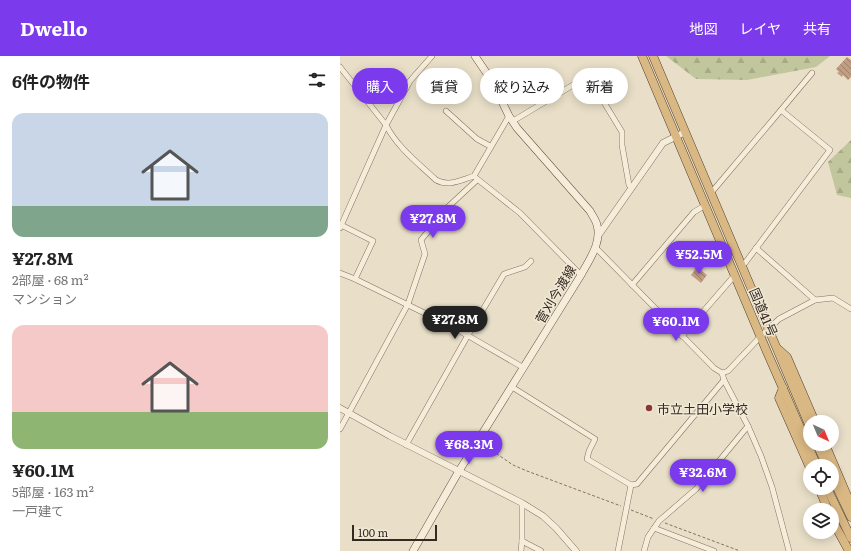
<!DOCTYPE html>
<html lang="ja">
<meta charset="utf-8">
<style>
:root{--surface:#fff;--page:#f2f2f2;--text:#222;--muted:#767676;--accent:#7c3aed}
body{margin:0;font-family:Literata,"Noto Sans JP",serif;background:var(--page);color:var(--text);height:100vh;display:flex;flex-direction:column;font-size:15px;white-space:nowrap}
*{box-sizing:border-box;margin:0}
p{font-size:13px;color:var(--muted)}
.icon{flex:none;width:22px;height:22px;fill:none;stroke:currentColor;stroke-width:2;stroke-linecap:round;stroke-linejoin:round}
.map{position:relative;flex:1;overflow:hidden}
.side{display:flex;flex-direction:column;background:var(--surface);width:340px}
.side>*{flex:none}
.banner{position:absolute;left:12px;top:12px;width:380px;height:36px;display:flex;gap:8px}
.needle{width:26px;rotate:136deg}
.fabs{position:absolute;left:463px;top:359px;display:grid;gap:8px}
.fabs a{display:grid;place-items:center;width:36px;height:36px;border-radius:50%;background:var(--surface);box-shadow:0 2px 10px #0003;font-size:20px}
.scale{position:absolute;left:12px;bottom:10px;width:85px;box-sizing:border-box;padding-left:4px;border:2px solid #352a21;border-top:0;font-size:11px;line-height:14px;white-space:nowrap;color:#352a21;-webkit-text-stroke:3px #f1e9d6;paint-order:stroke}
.price{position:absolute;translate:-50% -34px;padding:0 9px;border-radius:14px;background:var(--accent);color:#fff;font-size:13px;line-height:26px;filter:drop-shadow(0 1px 2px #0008)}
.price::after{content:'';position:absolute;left:50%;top:24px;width:12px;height:9px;margin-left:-6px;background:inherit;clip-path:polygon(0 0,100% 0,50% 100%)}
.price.selected{background:#222;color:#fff}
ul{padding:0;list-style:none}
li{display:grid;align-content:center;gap:8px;height:212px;padding:0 12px}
li span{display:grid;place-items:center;height:124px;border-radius:12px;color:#555}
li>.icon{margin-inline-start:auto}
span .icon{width:72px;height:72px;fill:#fffc;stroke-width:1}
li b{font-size:17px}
h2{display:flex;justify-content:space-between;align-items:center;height:48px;padding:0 12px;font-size:17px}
.pill{padding:0 14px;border-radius:18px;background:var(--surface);box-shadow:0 2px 10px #0003;font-size:14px;line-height:36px}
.pill.selected{background:var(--accent);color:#fff}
header{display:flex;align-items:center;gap:24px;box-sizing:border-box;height:56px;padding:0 20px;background:var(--accent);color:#fff}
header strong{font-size:19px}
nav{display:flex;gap:22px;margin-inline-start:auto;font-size:14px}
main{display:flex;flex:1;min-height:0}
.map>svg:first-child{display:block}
.forest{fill:url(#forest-firs)}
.building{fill:url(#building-back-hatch)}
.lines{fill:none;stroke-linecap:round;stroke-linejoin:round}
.minor-casing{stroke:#83725f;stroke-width:6}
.tertiary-casing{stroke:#83725f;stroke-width:7}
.secondary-casing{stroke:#655342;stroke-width:8}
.trunk-casing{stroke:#514132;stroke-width:9}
.path{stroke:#83725f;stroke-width:1;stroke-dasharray:3 2;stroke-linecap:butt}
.minor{stroke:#f5edda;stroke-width:5}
.tertiary{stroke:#f5edda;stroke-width:6}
.secondary{stroke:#f5edda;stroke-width:7}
.trunk{stroke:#dab884;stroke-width:8}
.poi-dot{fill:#8a3637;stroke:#f1e9d6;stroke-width:1.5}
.labels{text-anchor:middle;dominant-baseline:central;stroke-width:3;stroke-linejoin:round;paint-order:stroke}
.street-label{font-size:13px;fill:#352a21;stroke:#f1e9d6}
.poi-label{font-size:13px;fill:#352a21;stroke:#f1e9d6;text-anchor:start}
</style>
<header>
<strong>Dwello</strong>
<nav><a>地図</a><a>レイヤ</a><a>共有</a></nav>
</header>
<main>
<section class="side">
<h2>6件の物件<svg class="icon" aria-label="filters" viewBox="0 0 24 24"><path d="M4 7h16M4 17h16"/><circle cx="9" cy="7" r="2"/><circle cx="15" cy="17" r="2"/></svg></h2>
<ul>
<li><span style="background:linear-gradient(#c9d6e8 75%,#7fa58c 0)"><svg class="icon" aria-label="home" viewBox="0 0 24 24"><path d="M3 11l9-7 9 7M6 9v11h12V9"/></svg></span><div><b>¥27.8M</b><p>2部屋 · 68 m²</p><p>マンション</p></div></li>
<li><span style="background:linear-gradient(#f6c9c9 70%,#8fb573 0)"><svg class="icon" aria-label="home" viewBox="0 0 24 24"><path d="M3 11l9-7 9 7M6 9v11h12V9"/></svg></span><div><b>¥60.1M</b><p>5部屋 · 163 m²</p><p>一戸建て</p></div></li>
</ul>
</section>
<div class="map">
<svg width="511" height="495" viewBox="0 0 511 495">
<defs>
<pattern id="forest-firs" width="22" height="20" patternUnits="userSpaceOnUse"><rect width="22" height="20" fill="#c1c69d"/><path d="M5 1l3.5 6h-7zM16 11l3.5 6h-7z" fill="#a6aa87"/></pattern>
<pattern id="building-back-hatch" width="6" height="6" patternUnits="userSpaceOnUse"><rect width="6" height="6" fill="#c29d82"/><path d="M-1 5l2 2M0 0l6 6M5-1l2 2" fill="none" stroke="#9e806a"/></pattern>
</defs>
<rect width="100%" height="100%" fill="#e9dfc8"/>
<g class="forest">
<path d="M 326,0 L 490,0 L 476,11 L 407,24 L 356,23 Z"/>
<path d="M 511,84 L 511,142 L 497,139 L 488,106 Z"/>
</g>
<g class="building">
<path d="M 507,1 L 511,4 L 511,21 L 508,24 L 503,19 L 502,21 L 497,17 L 499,16 L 496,13 Z"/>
<path d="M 357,211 L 367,219 L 361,227 L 351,219 Z"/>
</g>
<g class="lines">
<defs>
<g id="minor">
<path d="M 0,11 L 46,69 C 57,91 78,107 96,124 C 109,131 121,124 134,120 L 169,60"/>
<path d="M 441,54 L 472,17"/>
<path d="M 106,55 L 137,83 L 150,90"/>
<path d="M 173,65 L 248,20 L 282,76 L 282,89 L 289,129 L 292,132"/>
<path d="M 136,122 L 180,157 L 241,219"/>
<path d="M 371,137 L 441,54 L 490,94 L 402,211"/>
<path d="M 1,169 L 33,185 L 15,223"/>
<path d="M 0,172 L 46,69 L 70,25 L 92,0"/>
<path d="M 256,192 L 374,312 L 382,317 L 388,315 L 421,280 L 439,263 L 475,244 L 416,192"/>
<path d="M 0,217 L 15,223 L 113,271 L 184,312"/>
<path d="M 292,229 L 354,156 L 366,149"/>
<path d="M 475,244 L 493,242 L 511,253"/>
<path d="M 342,280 L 395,219"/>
<path d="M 382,317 L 384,324 L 408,370 L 421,400 L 432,431 L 449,495"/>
<path d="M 172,331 L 255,383 L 249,395 L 247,403 L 291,429 L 297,428 L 384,324"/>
<path d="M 0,373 L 68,248 L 85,198 L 81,184 L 109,150 L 137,124"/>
<path d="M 66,389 L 128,279 L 164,218 L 185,211 L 191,205"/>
<path d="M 314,472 L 374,495"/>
<path d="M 182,485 L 201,495"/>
<path d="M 181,495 L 182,485 L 182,447"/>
<path d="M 278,495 L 291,429"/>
<path d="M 304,495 L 308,481 L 319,465 L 356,433 L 408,370"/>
</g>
<g id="tertiary">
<path d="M 258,180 L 323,87 L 345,76"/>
<path d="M 0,352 L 50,380 L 182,447 L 203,460 L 216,472 L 236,495"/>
</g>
<path id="secondary" d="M 73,495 L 119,415 L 241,219 C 249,204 262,187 257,169 C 256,164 252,159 250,155 L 177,72 L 169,60 L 152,25 L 135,0"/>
<g id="trunk">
<path d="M 302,0 L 427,296 L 477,410"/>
<path d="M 313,0 L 470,371"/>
<path d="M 438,293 L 447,301 L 475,366"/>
<path d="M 443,332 L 439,342 L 470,412"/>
<path d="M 477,388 L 487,410"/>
<path d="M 485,388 L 511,449"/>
<path d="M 492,421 L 511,461"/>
<path d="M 479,432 L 488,454"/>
<path d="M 487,432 L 511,482"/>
<path d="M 492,464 L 509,495"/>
</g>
</defs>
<use href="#minor" class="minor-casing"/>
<use href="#tertiary" class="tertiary-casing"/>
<use href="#secondary" class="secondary-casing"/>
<use href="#trunk" class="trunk-casing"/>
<g class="path">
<path d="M 144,389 L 173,409 L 187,415 L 281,450"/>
<path d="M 291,454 L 314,463"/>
<path d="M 325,467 L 400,495"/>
</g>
<use href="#minor" class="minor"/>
<use href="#tertiary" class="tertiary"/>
<use href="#secondary" class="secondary"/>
<use href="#trunk" class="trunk"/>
</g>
<circle class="poi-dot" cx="309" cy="352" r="4"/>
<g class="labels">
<g class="street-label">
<text transform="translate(215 238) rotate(-59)">菅刈今渡線</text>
<text transform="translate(424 256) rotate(67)">国道41号</text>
</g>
<g class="poi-label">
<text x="317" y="352">市立土田小学校</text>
</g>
</g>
</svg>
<div class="fabs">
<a><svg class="needle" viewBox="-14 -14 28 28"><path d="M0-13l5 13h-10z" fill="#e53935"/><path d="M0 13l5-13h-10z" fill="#767676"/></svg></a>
<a><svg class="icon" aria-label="locate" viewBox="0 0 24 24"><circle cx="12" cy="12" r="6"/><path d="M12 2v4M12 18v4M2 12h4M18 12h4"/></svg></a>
<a><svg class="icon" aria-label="layers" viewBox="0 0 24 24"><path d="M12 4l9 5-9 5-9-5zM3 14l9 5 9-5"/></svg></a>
</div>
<div class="scale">100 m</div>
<b class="price" style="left:93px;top:183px">¥27.8M</b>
<b class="price" style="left:359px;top:219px">¥52.5M</b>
<b class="price selected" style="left:115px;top:284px">¥27.8M</b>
<b class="price" style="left:336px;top:286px">¥60.1M</b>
<b class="price" style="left:129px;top:409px">¥68.3M</b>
<b class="price" style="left:363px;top:437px">¥32.6M</b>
<div class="banner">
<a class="pill selected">購入</a>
<a class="pill">賃貸</a>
<a class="pill">絞り込み</a>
<a class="pill">新着</a>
</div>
</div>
</main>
